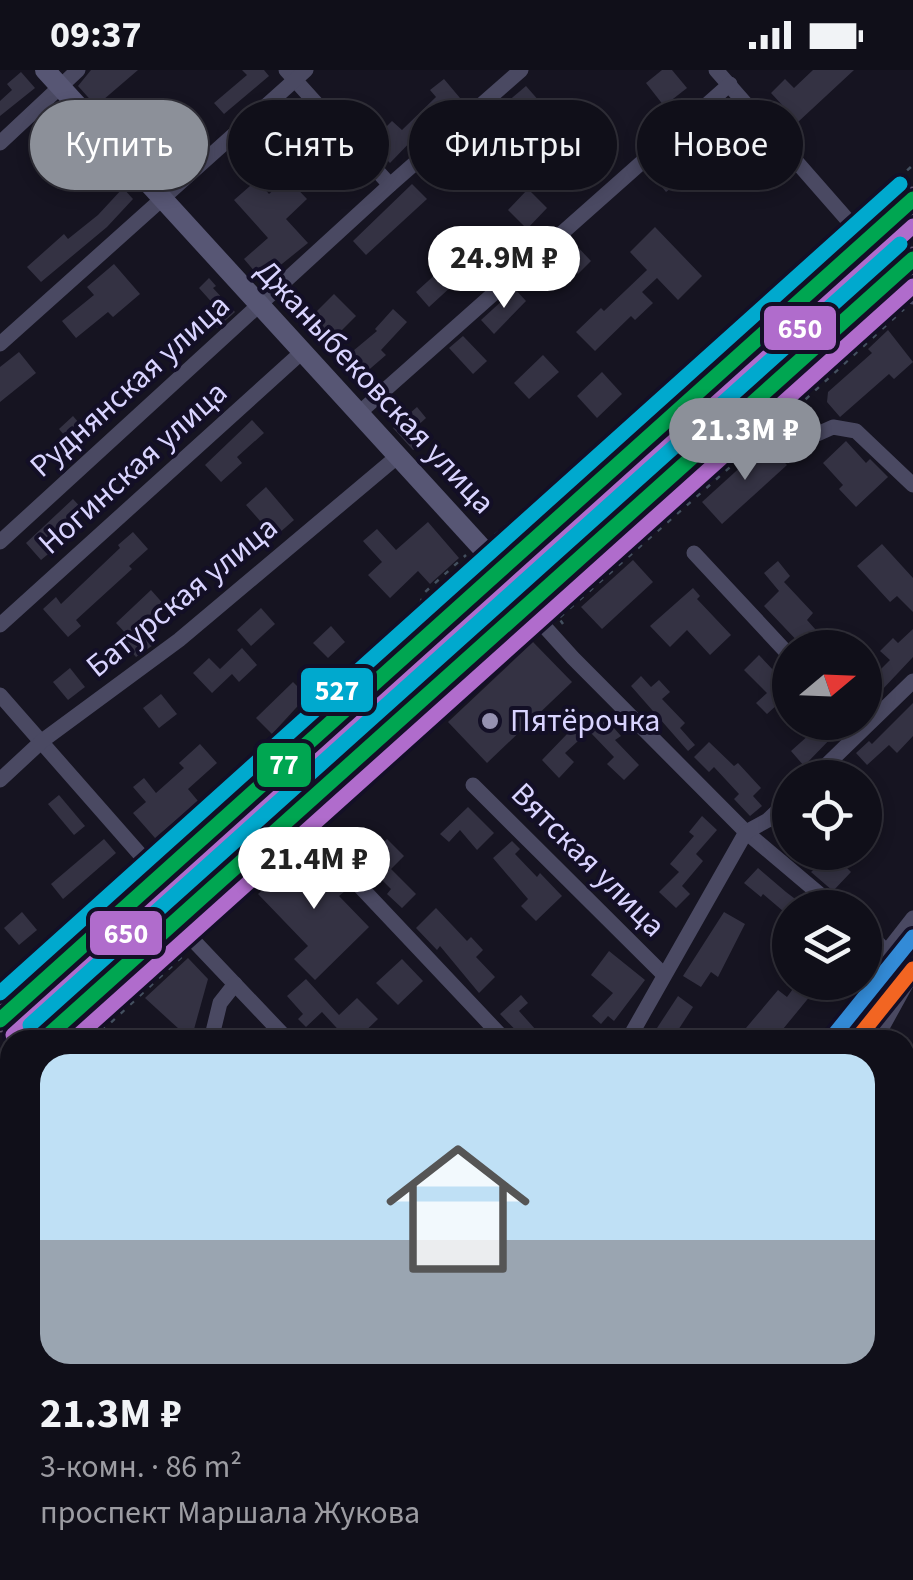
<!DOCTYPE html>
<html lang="ru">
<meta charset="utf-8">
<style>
:root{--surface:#100f19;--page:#191822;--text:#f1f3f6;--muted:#9c9ca2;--line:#302f38;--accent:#8c9099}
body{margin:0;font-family:"Source Sans 3",sans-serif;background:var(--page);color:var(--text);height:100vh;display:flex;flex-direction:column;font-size:38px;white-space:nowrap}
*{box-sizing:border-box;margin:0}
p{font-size:32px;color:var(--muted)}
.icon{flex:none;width:55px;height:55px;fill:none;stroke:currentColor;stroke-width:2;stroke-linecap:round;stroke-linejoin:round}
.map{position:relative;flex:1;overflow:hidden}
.details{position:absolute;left:0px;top:960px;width:915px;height:550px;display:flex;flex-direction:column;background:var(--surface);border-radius:30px 30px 0 0;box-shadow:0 5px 15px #0003,0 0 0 2px var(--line)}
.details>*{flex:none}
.guide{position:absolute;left:30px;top:30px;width:855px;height:90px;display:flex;gap:20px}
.needle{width:65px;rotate:71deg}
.fabs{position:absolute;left:772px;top:560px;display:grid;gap:20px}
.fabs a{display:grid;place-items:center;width:110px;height:110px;border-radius:50%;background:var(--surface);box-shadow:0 5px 15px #0003,0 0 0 2px var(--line);font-size:50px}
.price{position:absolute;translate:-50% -85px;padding:0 22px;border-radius:35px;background:#fff;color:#222;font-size:32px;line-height:65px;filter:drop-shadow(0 2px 5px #0008)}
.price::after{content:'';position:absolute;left:50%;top:60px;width:30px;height:22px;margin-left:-15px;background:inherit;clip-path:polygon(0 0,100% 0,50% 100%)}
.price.active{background:var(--accent);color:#fff}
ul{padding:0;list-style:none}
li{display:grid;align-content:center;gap:20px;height:530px;padding:0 40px}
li+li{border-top:2px solid var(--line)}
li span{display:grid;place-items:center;height:310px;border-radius:30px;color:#555}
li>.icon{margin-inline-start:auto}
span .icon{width:180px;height:180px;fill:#fffc;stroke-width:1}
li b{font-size:42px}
.tag{padding:0 35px;border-radius:45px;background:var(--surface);box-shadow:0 5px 15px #0003,0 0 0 2px var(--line);font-size:35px;line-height:90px}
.tag.active{background:var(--accent);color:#fff}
.status{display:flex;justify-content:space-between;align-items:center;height:70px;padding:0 50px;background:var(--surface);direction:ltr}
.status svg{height:28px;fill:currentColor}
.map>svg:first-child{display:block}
.building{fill:#343243}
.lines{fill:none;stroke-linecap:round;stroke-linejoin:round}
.path{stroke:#44505f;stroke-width:2.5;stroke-dasharray:5 8;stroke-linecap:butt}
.service{stroke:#4a4962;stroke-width:8}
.minor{stroke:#4a4962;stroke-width:15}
.secondary{stroke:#575674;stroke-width:20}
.trunk{stroke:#62526e;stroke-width:25}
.bus-1-casing{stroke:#130f26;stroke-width:22}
.bus-2-casing{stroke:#130f26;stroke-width:22}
.bus-3-casing{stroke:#130f26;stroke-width:22}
.bus-1{stroke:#00a651;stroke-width:15}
.bus-2{stroke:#b06ccc;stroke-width:15}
.bus-3{stroke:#00a9ce;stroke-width:15}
.tram-1-casing{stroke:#130f26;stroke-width:22}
.tram-2-casing{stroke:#130f26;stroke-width:22}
.tram-1{stroke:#338bd7;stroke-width:15}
.tram-2{stroke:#f26522;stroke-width:15}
.poi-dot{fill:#9591b1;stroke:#130f26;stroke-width:4}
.labels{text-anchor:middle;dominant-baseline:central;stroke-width:8;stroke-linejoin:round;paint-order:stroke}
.street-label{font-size:32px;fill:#d9d4ff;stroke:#130f26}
.poi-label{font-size:32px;fill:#d9d4ff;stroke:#130f26;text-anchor:start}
.line-badge{stroke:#130f26;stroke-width:4}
.badge-label{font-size:28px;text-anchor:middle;font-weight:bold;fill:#fff}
</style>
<div class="status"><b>09:37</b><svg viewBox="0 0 49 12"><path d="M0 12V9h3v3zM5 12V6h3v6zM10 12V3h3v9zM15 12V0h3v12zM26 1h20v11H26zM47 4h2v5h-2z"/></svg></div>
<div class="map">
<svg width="913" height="1510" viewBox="0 0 913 1510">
<rect width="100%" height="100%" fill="#161421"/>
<g class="building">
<path d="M 91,0 L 138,0 L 96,36 L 78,16 Z"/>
<path d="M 242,0 L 264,0 L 269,6 L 224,44 L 214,33 L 247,5 Z"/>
<path d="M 662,0 L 672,0 L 687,18 L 664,36 L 646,13 Z"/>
<path d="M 813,0 L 854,0 L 798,52 L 771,23 L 785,9 L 794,18 Z"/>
<path d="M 21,2 L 35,18 L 0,46 L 0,31 L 12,20 L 7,14 Z"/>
<path d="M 444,9 L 460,28 L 442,43 L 445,46 L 421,70 L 417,65 L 390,93 L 370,73 L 392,51 L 402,60 L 436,27 L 430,20 Z"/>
<path d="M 526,16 L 540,32 L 520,49 L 506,33 Z"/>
<path d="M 528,50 L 557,81 L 584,58 L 606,84 L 561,122 L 529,86 L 525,90 L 506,69 Z"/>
<path d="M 264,56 L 275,68 L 240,96 L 230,85 Z"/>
<path d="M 700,65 L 715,84 L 666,122 L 651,103 Z"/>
<path d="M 468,66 L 480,78 L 451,107 L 439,94 Z"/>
<path d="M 335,74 L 353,96 L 333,113 L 315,91 Z"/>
<path d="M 287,108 L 307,129 L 286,149 L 308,173 L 262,210 L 244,189 L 268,168 L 234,130 L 257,110 L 269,124 Z"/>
<path d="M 412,114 L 427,129 L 366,185 L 353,171 Z"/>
<path d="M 123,118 L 133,129 L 107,157 L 41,212 L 27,197 L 64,164 L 68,169 L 98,145 Z"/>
<path d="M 528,119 L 547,138 L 527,159 L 508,140 Z"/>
<path d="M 655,157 L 702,206 L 678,230 L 657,208 L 642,222 L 653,233 L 635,250 L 631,246 L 595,281 L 576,262 L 601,238 L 604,241 L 647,200 L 630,182 Z"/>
<path d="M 485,162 L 499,180 L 480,195 L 478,192 L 429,237 L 416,222 L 438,202 L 434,197 L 450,182 L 454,186 Z"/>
<path d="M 571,170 L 591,191 L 578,204 L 557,182 Z"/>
<path d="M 114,194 L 140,224 L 113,247 L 108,242 L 76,268 L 62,251 L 94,225 L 87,217 Z"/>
<path d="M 209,208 L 216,216 L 213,218 L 235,242 L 217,258 L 207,246 L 216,237 L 199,218 Z"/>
<path d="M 515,219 L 526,231 L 494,264 L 481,250 Z"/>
<path d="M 334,224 L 356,246 L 332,270 L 310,248 Z"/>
<path d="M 393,239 L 407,252 L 381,280 L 386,285 L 357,310 L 341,291 L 377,261 L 375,259 Z"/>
<path d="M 888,260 L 913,292 L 894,309 L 889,304 L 840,347 L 827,332 L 828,322 L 872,283 L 868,279 Z"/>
<path d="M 463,266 L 487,291 L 473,304 L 449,278 Z"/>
<path d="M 19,282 L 36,303 L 0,332 L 0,297 Z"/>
<path d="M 543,285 L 559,302 L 529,329 L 514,313 Z"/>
<path d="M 602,302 L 622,324 L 597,348 L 577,326 Z"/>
<path d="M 417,337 L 426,348 L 415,358 L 426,370 L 413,380 L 393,358 Z"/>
<path d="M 73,346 L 91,367 L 77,380 L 59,359 Z"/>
<path d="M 252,350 L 264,363 L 237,387 L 242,393 L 221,412 L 205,395 Z"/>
<path d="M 846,371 L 866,393 L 870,389 L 888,407 L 856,437 L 839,419 L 843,415 L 823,393 Z"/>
<path d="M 767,373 L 787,395 L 722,454 L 702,432 Z"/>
<path d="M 266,417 L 294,450 L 278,464 L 265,449 L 261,452 L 246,435 Z"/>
<path d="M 73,429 L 85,442 L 49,475 L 53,480 L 41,490 L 26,473 Z"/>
<path d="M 428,452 L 459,488 L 430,514 L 418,501 L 390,528 L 368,505 L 382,492 L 363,471 L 377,459 L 396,480 Z"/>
<path d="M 133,462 L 148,479 L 129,496 L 132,499 L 76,550 L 81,556 L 68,567 L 43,539 L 56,527 L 61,534 L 120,478 L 118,475 Z"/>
<path d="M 882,474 L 913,508 L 913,542 L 897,526 L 890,532 L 857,496 Z"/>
<path d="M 633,490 L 653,512 L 602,559 L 581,537 Z"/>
<path d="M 778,491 L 790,506 L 784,512 L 813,543 L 807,550 L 832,578 L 804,578 L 764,536 L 779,521 L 764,503 Z"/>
<path d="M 693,518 L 700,526 L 697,529 L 731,565 L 710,585 L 687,560 L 670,577 L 650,556 Z"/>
<path d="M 151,520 L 167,538 L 146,556 L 159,571 L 136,587 L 124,573 L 130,568 L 116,553 Z"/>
<path d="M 261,538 L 275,554 L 251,576 L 237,560 Z"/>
<path d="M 331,556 L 345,572 L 328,588 L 313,573 Z"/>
<path d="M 913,559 L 913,587 L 865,638 L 865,602 L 871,609 L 890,590 L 880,581 L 893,568 L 898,573 Z"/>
<path d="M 533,572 L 572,612 L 487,693 L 448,652 Z"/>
<path d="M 242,578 L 257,595 L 239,612 L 232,604 L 212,623 L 193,603 L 209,588 L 220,599 Z"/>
<path d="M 759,585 L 790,618 L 790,623 L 767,644 L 756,633 L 767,623 L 744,600 Z"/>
<path d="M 70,598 L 85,617 L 68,630 L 53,612 Z"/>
<path d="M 641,606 L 651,617 L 659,610 L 670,622 L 662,629 L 685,653 L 680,658 L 695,675 L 688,681 L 631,616 Z"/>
<path d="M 293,612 L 307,626 L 272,664 L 256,648 Z"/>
<path d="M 161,624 L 177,644 L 159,658 L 143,638 Z"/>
<path d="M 913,633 L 913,666 L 897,683 L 889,675 L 867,695 L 856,683 L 869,671 L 872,674 Z"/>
<path d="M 577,645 L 590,660 L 565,683 L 574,692 L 559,708 L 542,690 L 568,663 L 564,658 Z"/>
<path d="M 606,649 L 621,666 L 615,670 L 639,695 L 624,710 L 607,694 L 614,687 L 591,663 Z"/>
<path d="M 814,652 L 825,652 L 836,663 L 804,696 L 791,681 L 810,664 L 806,660 Z"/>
<path d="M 709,672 L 734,696 L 738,693 L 761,718 L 753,726 L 762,736 L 750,746 L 734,729 L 739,724 L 714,697 L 709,702 L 694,687 Z"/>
<path d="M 200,674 L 217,693 L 188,719 L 198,731 L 155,768 L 133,743 L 146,732 L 133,717 L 144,708 L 156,723 L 184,698 L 179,693 Z"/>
<path d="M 59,725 L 85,756 L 74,765 L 48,734 Z"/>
<path d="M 468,737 L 494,763 L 477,780 L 460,760 L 449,772 L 440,764 Z"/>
<path d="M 702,746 L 717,760 L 696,784 L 703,791 L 682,816 L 690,824 L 676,838 L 659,822 L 679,802 L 670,794 L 694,766 L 689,762 Z"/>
<path d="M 104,769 L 116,783 L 63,829 L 51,814 Z"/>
<path d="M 387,769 L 404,786 L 391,799 L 416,824 L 402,838 L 387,824 L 391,819 L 364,792 Z"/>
<path d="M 512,771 L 520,779 L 515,784 L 537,807 L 540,803 L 562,826 L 536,851 L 521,836 L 528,829 L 493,788 Z"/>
<path d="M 306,779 L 345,821 L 339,826 L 369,857 L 315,910 L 294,889 L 308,876 L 258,824 Z"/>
<path d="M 804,782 L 831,782 L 851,802 L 833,821 L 811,802 L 818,796 Z"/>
<path d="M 758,798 L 786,822 L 807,838 L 790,838 L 790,847 L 763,824 L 761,827 L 744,813 Z"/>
<path d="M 436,838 L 467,871 L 471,867 L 483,880 L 476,887 L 495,907 L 479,923 L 440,876 L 437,880 L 416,858 Z"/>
<path d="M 22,842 L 37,860 L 19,875 L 4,858 Z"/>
<path d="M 724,842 L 745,854 L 718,907 L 711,902 L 701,917 L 683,906 Z"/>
<path d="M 609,881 L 645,910 L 614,951 L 608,946 L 601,954 L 592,946 L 613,923 L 591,905 Z"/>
<path d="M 188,888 L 208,909 L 191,970 L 145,928 Z"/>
<path d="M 402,889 L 423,911 L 398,935 L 376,913 Z"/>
<path d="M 306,909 L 339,945 L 357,928 L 378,949 L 356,970 L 351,964 L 346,968 L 322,942 L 306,957 L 298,949 L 303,944 L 287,926 Z"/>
<path d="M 798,912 L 833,912 L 819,931 L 811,925 L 774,970 L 761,970 L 746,958 L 778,920 L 787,927 Z"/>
<path d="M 521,925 L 528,933 L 519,941 L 536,960 L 525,970 L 500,944 Z"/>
<path d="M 678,926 L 693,937 L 673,968 L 657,958 Z"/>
</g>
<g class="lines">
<g class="path">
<path d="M 859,144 L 913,95"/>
<path d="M 796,338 L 904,239"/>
<path d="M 495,465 L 838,163"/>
<path d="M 553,540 L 563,554"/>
<path d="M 560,547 L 771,361"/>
<path d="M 321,752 L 532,566"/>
<path d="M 153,780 L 418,539 L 424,523 L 466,485"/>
<path d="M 206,863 L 306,770"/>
<path d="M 0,919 L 132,799"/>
<path d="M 92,970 L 186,883"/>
</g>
<path class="service" d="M 296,748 L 319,763"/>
<g class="minor">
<path d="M 286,0 L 390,115"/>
<path d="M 716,0 L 866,171"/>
<path d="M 0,73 L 78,0"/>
<path d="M 893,207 L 913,227"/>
<path d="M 0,274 L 306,0"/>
<path d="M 761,326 L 804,370 L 833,357 L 856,361 L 913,415"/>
<path d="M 359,343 L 730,14"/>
<path d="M 0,472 L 390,115 L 521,0"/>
<path d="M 694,483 L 790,586"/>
<path d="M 502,500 L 525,535 L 573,588 L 746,762 L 836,838"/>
<path d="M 0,555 L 302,282"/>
<path d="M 0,625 L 159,806"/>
<path d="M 813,708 L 913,611"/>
<path d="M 0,710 L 42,671 L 179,570 L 398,386"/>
<path d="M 473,715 L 664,905"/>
<path d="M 353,809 L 505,970"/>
<path d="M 175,851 L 288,970"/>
<path d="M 865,861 L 911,905 L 875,970"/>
<path d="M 888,880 L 913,848"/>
<path d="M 211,970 L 220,933 L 235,914"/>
<path d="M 628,970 L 746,762 L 768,750 L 790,729"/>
<path d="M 0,1061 L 10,1067"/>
<path d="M 905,1144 L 913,1152"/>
<path d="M 0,1250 L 10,1256"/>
<path d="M 905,1334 L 913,1342"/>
<path d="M 0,1455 L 10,1460"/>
<path d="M 81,1500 L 100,1510"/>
<path d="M 778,1500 L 795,1510"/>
<path d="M 335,1510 L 339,1500"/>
<path d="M 660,1510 L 666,1500"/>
</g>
<path class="secondary" d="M 45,0 L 502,500"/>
<g class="trunk">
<path d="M 0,950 L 913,129"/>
<path d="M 43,970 L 913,189"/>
<path d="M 0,1008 L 10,999"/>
</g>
<defs>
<g id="bus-1">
<path d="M 0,950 L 913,129"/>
<path d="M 43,970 L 913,189"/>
</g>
<g id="bus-2">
<path d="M 13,965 L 913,156"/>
<path d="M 73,970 L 913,216"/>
</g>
<g id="bus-3">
<path d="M 0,923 L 900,114"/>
<path d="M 30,955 L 900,174"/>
</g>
</defs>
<use href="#bus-1" class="bus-1-casing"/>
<use href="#bus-2" class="bus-2-casing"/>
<use href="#bus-3" class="bus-3-casing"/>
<use href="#bus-1" class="bus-1"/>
<use href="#bus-2" class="bus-2"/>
<use href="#bus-3" class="bus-3"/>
<defs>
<path id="tram-1" d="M 830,970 L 913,867"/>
<path id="tram-2" d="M 856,970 L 913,899"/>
</defs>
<use href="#tram-1" class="tram-1-casing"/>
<use href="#tram-2" class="tram-2-casing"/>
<use href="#tram-1" class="tram-1"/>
<use href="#tram-2" class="tram-2"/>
</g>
<circle class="poi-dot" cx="490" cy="651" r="10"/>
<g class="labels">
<g class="street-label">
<text transform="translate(130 316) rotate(-42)">Руднянская улица</text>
<text transform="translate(375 317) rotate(47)">Джаныбековская улица</text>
<text transform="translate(133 398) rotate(-42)">Ногинская улица</text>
<text transform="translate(182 527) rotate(-39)">Батурская улица</text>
<text transform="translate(588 790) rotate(45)">Вятская улица</text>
</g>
<g class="poi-label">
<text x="510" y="651">Пятёрочка</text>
</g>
</g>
<g class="line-badge">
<rect x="762" y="234" width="76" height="48" rx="10" fill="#b06ccc"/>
<rect x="299" y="596" width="76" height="48" rx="10" fill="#00a9ce"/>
<rect x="255" y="671" width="58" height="48" rx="10" fill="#00a651"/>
<rect x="88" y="839" width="76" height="48" rx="10" fill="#b06ccc"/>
</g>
<g class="badge-label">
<text x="800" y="268">650</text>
<text x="337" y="630">527</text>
<text x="284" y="704">77</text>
<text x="126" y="873">650</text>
</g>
</svg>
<div class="fabs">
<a><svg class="needle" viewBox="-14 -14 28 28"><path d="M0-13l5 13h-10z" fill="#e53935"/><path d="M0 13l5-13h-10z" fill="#9c9ca2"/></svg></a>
<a><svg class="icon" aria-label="locate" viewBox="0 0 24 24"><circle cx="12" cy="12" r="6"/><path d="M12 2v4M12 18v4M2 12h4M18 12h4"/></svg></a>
<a><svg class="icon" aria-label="layers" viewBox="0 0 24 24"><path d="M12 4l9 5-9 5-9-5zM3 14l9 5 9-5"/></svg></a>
</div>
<b class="price" style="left:504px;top:241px">24.9M ₽</b>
<b class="price active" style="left:745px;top:413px">21.3M ₽</b>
<b class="price" style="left:314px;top:842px">21.4M ₽</b>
<div class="guide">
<a class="tag active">Купить</a>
<a class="tag">Снять</a>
<a class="tag">Фильтры</a>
<a class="tag">Новое</a>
</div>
<section class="details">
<ul>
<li><span style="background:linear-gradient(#bfe0f5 60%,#9aa5b1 0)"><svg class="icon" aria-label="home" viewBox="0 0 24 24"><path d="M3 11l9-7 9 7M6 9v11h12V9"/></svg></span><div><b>21.3M ₽</b><p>3-комн. · 86 m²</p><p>проспект Маршала Жукова</p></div></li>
</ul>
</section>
</div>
